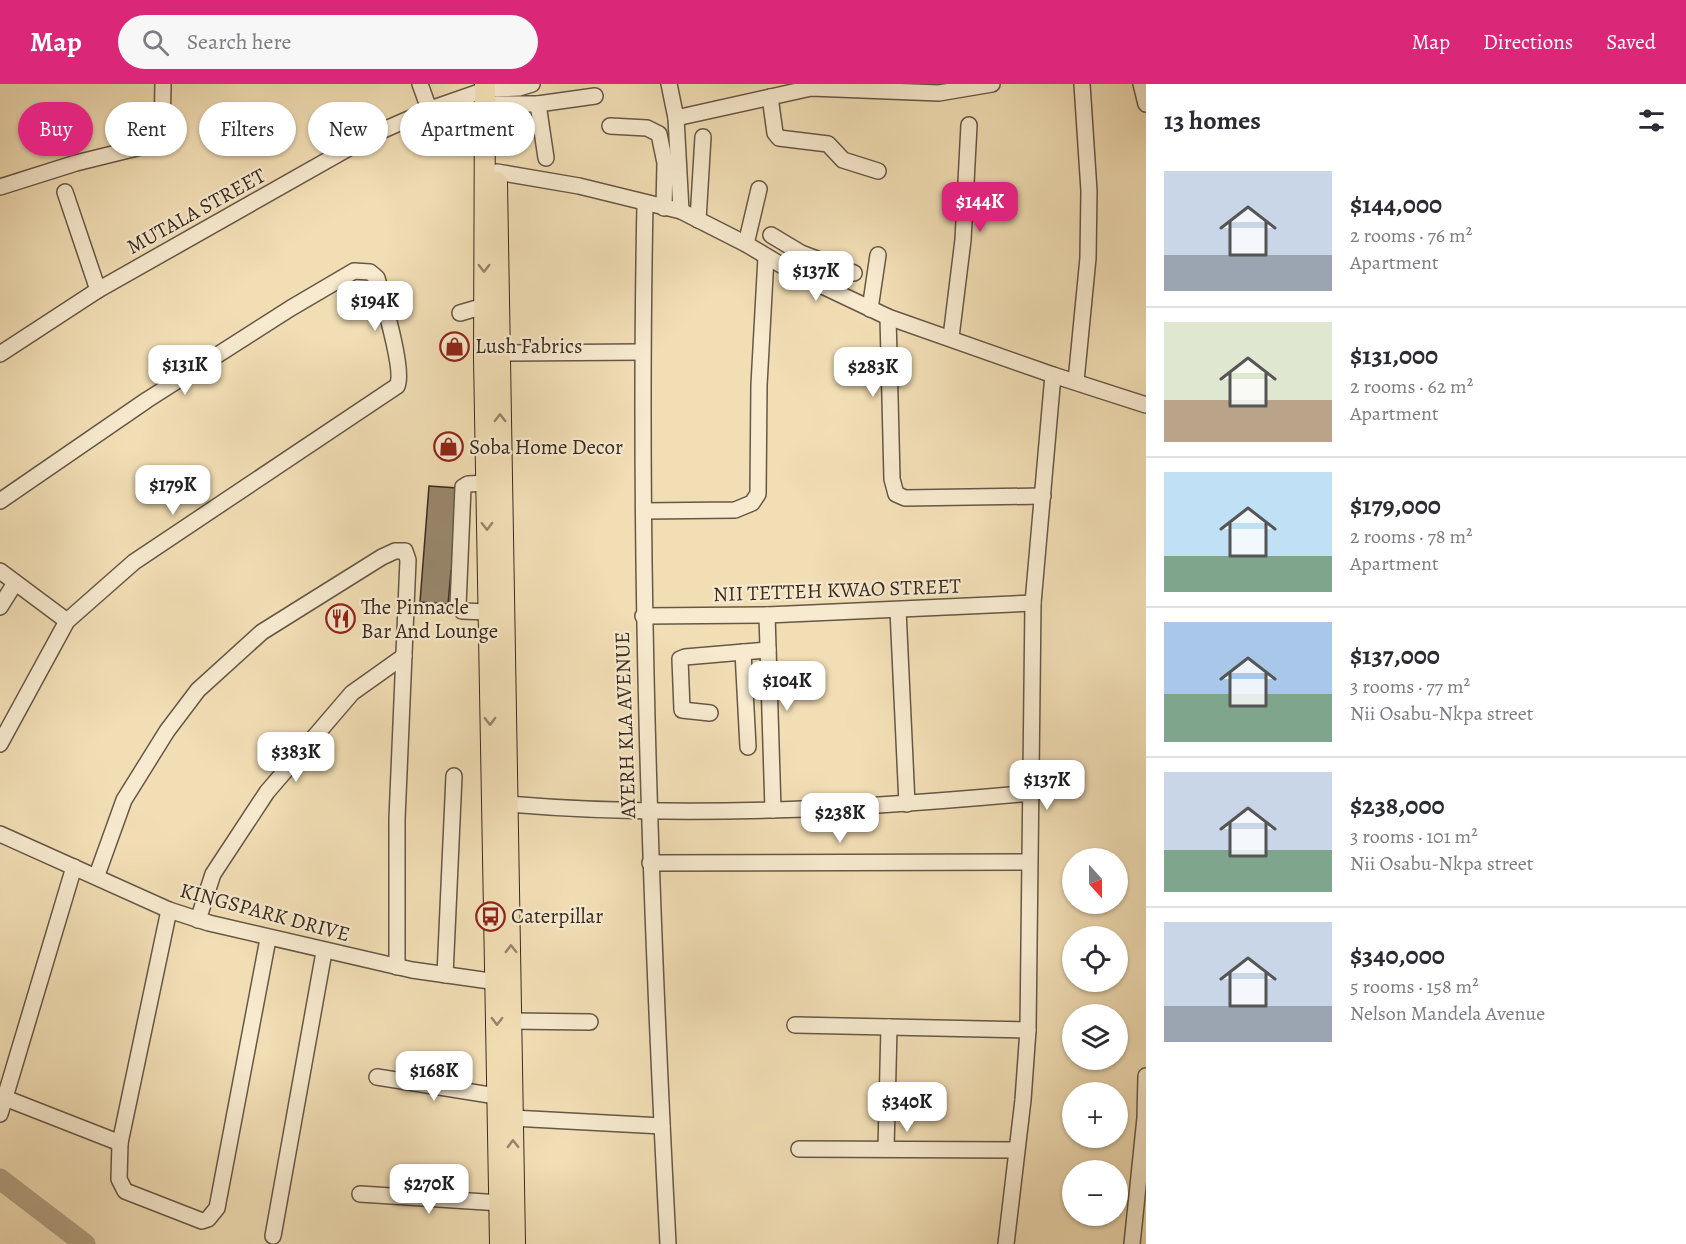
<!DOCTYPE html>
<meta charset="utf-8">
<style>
:root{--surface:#fff;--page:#f7f7f7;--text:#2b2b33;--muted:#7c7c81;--line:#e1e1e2;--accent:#db2777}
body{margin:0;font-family:Alegreya,serif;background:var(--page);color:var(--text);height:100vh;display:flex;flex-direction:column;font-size:22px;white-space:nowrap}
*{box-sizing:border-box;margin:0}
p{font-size:20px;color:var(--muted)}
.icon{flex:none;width:33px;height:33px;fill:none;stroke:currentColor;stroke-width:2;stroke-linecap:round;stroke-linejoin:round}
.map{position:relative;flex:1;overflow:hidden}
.drawer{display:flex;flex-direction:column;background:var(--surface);width:540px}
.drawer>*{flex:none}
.top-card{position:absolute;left:18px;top:18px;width:570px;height:54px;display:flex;gap:12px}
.needle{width:39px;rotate:159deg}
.tools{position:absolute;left:1062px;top:764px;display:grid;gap:12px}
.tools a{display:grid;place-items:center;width:66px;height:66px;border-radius:50%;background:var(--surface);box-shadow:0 2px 4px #0004;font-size:30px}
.price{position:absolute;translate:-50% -51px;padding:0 14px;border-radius:12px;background:#fff;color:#222;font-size:20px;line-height:39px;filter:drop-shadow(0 2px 3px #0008)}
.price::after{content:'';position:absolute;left:50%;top:36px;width:18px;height:14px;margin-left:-9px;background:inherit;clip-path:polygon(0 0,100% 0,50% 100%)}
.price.active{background:var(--accent);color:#fff}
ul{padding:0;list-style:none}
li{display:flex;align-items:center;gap:18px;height:150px;padding:0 18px}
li+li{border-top:2px solid var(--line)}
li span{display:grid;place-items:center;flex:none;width:168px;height:120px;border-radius:0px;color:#555}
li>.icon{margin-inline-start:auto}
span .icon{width:72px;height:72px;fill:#fffc;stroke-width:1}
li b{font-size:26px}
h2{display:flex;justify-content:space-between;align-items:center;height:72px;padding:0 18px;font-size:26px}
.tag{padding:0 21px;border-radius:27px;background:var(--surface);box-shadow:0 2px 4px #0004;font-size:21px;line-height:54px}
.tag.active{background:var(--accent);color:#fff}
header{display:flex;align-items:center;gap:36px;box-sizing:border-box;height:84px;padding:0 30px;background:var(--accent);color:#fff}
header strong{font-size:28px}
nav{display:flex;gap:33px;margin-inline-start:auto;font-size:21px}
.search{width:420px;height:54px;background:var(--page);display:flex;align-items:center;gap:15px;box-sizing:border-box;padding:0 21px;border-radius:33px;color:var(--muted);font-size:22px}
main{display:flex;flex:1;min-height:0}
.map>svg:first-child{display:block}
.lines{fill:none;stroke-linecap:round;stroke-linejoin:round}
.river{stroke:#b3a183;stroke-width:21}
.building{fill:#99886e;stroke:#382a21;stroke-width:1.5;filter:url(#shadow)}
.minor-casing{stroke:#665746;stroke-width:18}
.major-casing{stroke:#382a21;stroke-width:22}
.minor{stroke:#f7eacf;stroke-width:15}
.major{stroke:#f2deb5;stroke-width:20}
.oneway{stroke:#95846b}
.labels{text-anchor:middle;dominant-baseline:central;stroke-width:4.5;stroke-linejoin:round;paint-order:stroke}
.street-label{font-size:21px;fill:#382a21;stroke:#f7eacf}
.poi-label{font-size:21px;fill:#382a21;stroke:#f7eacf;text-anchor:start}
</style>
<header>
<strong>Map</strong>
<div class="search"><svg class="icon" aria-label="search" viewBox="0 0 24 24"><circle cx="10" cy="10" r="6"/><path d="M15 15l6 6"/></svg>Search here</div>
<nav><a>Map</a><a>Directions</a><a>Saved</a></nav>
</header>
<main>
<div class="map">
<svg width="1146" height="1160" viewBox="0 0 1146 1160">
<defs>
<filter id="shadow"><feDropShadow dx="5.5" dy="3.5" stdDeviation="3" flood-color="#0004"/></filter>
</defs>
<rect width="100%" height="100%" fill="#f2deb5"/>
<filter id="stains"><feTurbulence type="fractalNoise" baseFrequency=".00333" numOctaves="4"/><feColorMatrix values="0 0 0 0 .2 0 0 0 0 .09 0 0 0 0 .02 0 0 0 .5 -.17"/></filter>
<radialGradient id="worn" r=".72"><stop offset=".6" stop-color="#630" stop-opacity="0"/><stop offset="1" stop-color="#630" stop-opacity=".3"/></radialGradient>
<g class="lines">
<path class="river" d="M 0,1095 L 85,1160"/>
</g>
<path class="building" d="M 429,402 L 457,404 L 452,478 L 456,478 L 455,487 L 451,487 L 448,520 L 420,518 Z"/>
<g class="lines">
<defs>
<g id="minor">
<path d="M 420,0 L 429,25"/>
<path d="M 669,0 L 676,34 L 681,127"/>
<path d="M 1141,0 L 1146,20"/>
<path d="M 496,5 L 519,4 L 532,0"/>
<path d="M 770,13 L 775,49 L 779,54 L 828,60 L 843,76 L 878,87"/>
<path d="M 496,20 L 538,20 L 595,12"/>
<path d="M 538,20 L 546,74"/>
<path d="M 676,34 L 811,4 L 939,9 L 992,0"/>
<path d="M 610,42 L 647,44 L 659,50 L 665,79 L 664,124"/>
<path d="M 497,88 L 579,102 L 681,127 L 746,160 L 793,188 L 888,233 L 1053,291 L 1146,321"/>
<path d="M 0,103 L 76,79 L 149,61 L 162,50 L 163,0"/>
<path d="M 65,108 L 98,206"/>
<path d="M 645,120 C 638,467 650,813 668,1160"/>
<path d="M 698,136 L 703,53"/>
<path d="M 771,151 L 801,169 L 854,189"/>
<path d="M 746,160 L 759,105"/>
<path d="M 870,225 L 878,171"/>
<path d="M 460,229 L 484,222"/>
<path d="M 888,233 L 892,395 L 896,410 L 905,414 L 1043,412"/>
<path d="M 951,253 L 963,156 L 969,41"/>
<path d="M 500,269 L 642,268"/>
<path d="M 0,270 L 98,206 L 372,51 L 436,23 L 485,6"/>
<path d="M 1076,297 L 1088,174 L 1089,107 L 1082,0"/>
<path d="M 486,399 L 468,400 L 463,403 L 458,522 L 462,527 L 488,528"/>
<path d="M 0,417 L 147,316 L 291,224 L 354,187 L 370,188 L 377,194 C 382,212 405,288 397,302 L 134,478 L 67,537 L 0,660"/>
<path d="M 644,427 L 735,426 L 752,419 L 758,410 L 759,301 L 766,173"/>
<path d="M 0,487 L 67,537"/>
<path d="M 0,523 L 15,499"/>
<path d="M 898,526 L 907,720"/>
<path d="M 767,531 L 773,726"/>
<path d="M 643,532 L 767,531 L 1033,519"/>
<path d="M 743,568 L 748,663"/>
<path d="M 710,629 L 682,626 L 680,575 L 685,573 L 768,566"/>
<path d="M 507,720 C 681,735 857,725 1031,709"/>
<path d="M 0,750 L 169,826 L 209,839 L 412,886 L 497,898"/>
<path d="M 650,779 L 1029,778"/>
<path d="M 97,791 L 124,716 L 167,647 L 198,606 L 262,548 L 382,473 L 395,467 L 405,467 L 408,476 L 397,735 L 397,883"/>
<path d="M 169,826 L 120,1059 L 119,1095 L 125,1107 L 202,1137 L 208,1135 L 217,1124 L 268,855"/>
<path d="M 198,836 L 213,790 L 267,708 L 352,609 L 404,572"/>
<path d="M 445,891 L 454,692"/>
<path d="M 512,937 L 590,938"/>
<path d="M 795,941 L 1028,946"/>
<path d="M 377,993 L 496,1012"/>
<path d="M 5,1014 L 120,1059"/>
<path d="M 0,1030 L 74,783"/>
<path d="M 512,1034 L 662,1042"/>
<path d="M 799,1065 L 1015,1066"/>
<path d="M 886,1065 L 889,943"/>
<path d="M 360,1110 L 501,1119"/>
<path d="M 273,1152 L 324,868"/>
<path d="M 1006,1160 L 1023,1016 L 1028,946 L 1033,519 L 1053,291"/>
<path d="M 1132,1160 L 1145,1034 L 1146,992"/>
</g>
<g id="major">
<path d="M 485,0 L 484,275 L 500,1160"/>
<path d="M 497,98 L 515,1160"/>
</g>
</defs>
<use href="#minor" class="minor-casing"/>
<use href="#major" class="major-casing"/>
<use href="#minor" class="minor"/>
<use href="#major" class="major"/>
</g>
<defs><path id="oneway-chevron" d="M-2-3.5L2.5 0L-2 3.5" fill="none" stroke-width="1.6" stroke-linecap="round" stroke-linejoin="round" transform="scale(1.5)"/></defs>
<g class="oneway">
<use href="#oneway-chevron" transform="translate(484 184) rotate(90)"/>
<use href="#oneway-chevron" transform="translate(500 334) rotate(-90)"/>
<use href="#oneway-chevron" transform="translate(487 442) rotate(89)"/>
<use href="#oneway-chevron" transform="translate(490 637) rotate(89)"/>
<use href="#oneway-chevron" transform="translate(511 865) rotate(-91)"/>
<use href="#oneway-chevron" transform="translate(497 937) rotate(90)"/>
<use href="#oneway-chevron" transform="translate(513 1060) rotate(-91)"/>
</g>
<defs>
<symbol id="shop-ring" viewBox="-11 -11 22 22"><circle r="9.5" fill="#f7eacf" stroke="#8f2418" stroke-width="1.5"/><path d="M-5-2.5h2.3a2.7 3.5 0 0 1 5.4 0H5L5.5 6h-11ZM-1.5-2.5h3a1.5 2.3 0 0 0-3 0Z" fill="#8f2418"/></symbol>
<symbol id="restaurant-ring" viewBox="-11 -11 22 22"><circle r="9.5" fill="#f7eacf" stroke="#8f2418" stroke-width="1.5"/><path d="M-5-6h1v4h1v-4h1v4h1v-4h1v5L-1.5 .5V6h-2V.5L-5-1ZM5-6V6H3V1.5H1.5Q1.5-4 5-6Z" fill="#8f2418"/></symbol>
<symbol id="bus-ring" viewBox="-11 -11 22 22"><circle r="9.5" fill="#f7eacf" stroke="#8f2418" stroke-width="1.5"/><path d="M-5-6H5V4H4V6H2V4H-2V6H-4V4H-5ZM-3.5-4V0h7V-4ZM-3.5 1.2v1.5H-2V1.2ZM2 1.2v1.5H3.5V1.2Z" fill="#8f2418"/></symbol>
</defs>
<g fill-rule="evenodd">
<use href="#shop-ring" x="438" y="246" width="33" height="33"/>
<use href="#shop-ring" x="432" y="346" width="33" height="33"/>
<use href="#restaurant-ring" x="324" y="518" width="33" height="33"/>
<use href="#bus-ring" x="474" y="816" width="33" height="33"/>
</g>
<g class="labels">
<g class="street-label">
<text transform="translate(196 127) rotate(-29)">MUTALA STREET</text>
<text transform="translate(837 506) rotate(-2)">NII TETTEH KWAO STREET</text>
<text transform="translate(625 641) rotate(-92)">AYERH KLA AVENUE</text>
<text transform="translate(265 828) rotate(15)">KINGSPARK DRIVE</text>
</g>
<g class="poi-label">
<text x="475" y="262">Lush Fabrics</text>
<text x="469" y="363">Soba Home Decor</text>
<text x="361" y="523">The Pinnacle<tspan x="361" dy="24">Bar And Lounge</tspan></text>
<text x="511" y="832">Caterpillar</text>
</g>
</g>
<rect width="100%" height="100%" filter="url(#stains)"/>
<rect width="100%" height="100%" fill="url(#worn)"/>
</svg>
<div class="tools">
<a><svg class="needle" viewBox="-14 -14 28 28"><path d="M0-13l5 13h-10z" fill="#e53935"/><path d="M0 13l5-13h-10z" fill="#7c7c81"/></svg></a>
<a><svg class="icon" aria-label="locate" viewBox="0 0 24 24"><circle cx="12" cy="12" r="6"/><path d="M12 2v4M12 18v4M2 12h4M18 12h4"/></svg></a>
<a><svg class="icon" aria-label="layers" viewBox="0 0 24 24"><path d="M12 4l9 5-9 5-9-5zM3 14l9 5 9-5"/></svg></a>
<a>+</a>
<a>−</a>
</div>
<b class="price active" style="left:980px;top:149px">$144K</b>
<b class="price" style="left:816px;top:218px">$137K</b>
<b class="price" style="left:375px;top:248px">$194K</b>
<b class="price" style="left:185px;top:312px">$131K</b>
<b class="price" style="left:873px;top:314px">$283K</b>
<b class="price" style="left:173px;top:432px">$179K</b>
<b class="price" style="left:787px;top:628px">$104K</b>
<b class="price" style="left:296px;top:699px">$383K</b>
<b class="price" style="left:1047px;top:727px">$137K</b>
<b class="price" style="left:840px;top:760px">$238K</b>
<b class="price" style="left:434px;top:1018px">$168K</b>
<b class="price" style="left:907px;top:1049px">$340K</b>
<b class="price" style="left:429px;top:1131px">$270K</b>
<div class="top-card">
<a class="tag active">Buy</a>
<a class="tag">Rent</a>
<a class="tag">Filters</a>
<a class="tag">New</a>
<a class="tag">Apartment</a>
</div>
</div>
<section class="drawer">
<h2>13 homes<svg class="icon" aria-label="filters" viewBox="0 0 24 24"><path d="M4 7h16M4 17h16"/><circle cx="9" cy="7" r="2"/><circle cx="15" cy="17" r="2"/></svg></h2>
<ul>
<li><span style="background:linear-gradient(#c9d6e8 70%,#9aa5b1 0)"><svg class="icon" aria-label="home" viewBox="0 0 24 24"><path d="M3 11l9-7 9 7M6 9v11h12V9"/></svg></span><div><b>$144,000</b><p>2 rooms · 76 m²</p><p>Apartment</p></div></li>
<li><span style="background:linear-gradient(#dfe7d0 65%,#b9a48a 0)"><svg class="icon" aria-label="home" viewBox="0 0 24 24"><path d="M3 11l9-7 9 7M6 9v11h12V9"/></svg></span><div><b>$131,000</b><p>2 rooms · 62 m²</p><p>Apartment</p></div></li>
<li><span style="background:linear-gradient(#bfe0f5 70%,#7fa58c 0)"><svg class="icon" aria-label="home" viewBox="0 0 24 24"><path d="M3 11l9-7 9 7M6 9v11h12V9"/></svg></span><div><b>$179,000</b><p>2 rooms · 78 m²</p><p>Apartment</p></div></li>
<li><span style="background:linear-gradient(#a9c7e8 60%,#7fa58c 0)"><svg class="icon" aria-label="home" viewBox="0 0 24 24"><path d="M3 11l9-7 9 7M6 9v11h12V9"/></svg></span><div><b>$137,000</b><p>3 rooms · 77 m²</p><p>Nii Osabu-Nkpa street</p></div></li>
<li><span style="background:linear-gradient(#c9d6e8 65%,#7fa58c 0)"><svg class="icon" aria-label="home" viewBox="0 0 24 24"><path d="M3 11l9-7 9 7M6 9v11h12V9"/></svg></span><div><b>$238,000</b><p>3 rooms · 101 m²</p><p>Nii Osabu-Nkpa street</p></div></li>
<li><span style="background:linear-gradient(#c9d6e8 70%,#9aa5b1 0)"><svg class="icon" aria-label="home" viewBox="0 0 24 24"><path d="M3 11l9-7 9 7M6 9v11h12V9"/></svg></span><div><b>$340,000</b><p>5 rooms · 158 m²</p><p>Nelson Mandela Avenue</p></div></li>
</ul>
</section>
</main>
